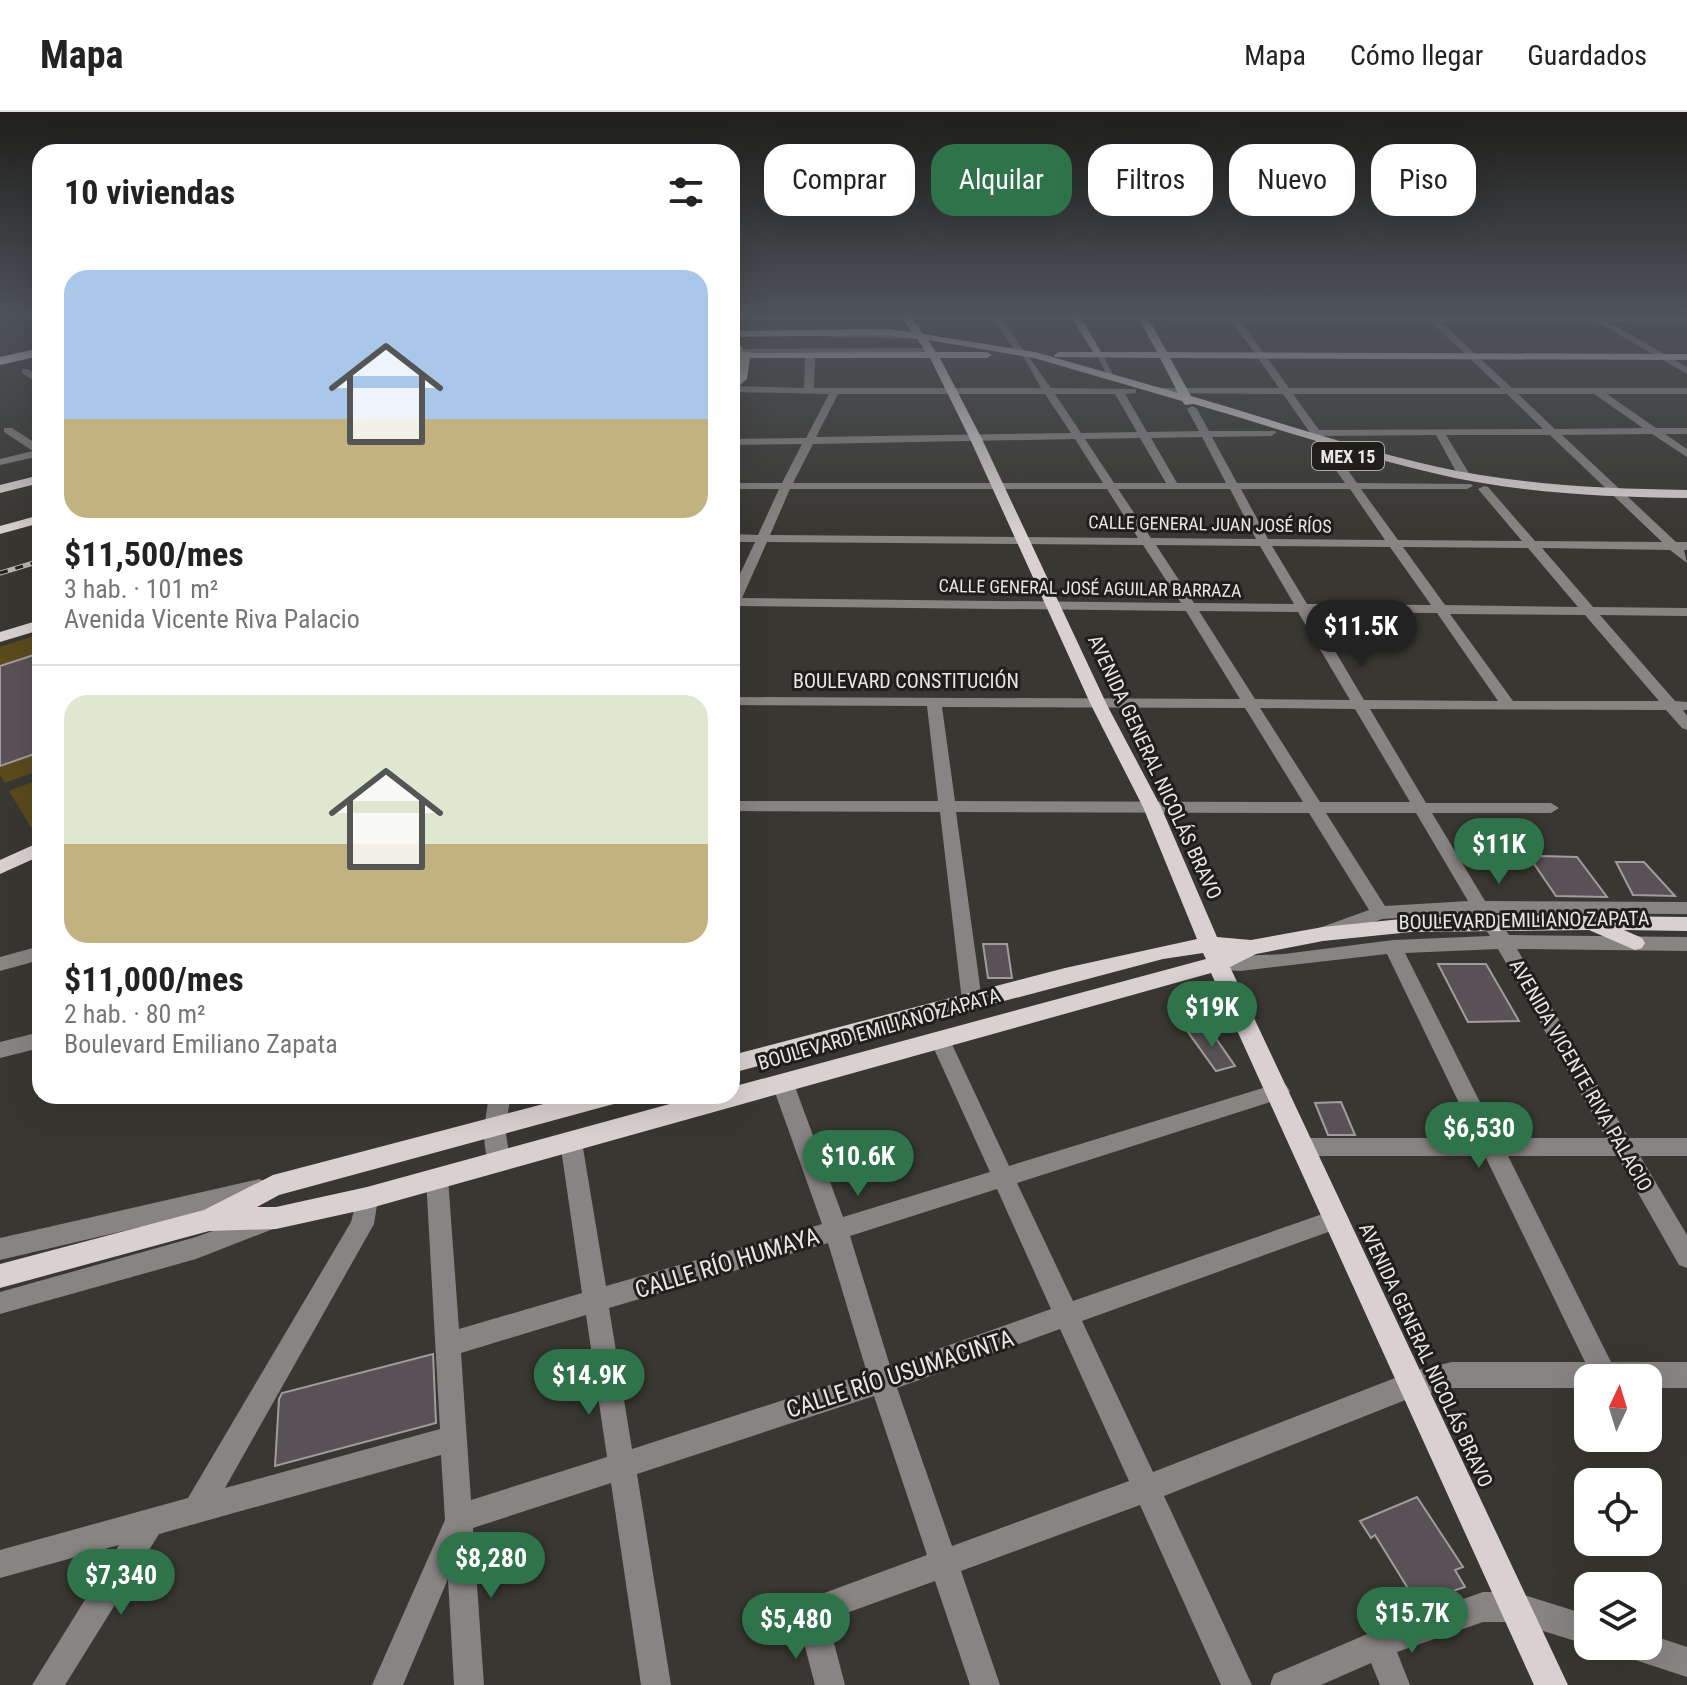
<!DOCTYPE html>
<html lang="es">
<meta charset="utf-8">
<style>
:root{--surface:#fff;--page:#f2f2f2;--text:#222;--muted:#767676;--line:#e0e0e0;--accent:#2f734b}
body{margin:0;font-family:"Roboto Condensed",sans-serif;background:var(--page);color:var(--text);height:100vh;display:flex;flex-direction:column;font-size:30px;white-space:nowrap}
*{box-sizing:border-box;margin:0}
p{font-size:26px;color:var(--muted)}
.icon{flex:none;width:44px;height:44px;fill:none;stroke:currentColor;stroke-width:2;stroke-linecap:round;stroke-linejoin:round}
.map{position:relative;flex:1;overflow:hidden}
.panel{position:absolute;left:32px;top:32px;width:708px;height:960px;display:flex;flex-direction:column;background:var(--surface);border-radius:24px;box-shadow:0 8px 32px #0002}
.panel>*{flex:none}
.top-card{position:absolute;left:764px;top:32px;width:760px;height:72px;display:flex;gap:16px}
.needle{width:52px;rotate:4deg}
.buttons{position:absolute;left:1574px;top:1252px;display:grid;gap:16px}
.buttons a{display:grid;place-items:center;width:88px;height:88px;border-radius:16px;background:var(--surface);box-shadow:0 8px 32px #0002;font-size:40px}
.price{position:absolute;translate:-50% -68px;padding:0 18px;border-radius:28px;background:var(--accent);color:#fff;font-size:26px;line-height:52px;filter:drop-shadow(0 2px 4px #0008)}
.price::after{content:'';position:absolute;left:50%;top:48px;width:24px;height:18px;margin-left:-12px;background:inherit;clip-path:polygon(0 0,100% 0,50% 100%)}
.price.selected{background:#222;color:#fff}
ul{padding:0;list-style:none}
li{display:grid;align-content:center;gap:16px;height:424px;padding:0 32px}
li+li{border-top:2px solid var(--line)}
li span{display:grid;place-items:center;height:248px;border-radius:24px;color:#555}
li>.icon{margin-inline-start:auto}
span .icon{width:144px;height:144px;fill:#fffc;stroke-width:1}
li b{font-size:34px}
h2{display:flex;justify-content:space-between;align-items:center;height:96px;padding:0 32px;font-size:34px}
.chip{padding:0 28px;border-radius:24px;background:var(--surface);box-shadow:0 8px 32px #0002;font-size:28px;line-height:72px}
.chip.selected{background:var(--accent);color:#fff}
header{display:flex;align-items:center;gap:48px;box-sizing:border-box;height:112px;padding:0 40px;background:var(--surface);border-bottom:2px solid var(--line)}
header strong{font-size:38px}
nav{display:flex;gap:44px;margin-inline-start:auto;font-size:28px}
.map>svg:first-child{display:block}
.green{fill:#5a4a1c}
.building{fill:#585256;stroke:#a19b9f;stroke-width:2}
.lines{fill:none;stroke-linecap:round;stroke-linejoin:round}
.minor{fill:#888484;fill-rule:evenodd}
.major{fill:#d9d1d1;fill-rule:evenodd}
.highway{fill:#f9f0ef;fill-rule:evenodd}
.rail-casing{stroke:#b7b6b1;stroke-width:5}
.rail{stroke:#201e1c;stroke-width:3;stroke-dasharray:8;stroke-linecap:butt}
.labels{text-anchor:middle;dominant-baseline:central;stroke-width:6;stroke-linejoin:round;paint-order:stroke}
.shield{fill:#201e1c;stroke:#acaba7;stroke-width:2}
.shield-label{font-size:18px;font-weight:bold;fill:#e8e7e3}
.far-street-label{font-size:18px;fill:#e8e7e3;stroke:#201e1c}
.street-label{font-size:20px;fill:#e8e7e3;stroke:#201e1c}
.near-street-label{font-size:24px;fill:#e8e7e3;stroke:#201e1c}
</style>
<header>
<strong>Mapa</strong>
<nav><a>Mapa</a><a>Cómo llegar</a><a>Guardados</a></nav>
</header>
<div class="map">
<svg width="1687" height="1573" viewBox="0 0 1687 1573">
<rect width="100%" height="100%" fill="#393731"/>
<g class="green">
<path d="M 40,522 L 40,541 L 0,554 L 0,535 Z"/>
<path d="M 40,640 L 40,658 L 5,671 L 0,663 L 0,654 Z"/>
<path d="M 40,667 L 40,716 L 34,720 L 9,679 Z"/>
</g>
<g class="building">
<path d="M 40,541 L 40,640 L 0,654 L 0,554 Z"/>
<path d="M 1542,744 L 1577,745 L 1607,785 L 1556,784 L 1530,746 Z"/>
<path d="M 1616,750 L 1644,750 L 1675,784 L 1633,783 Z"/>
<path d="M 983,832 L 1007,832 L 1012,866 L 988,866 Z"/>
<path d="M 1438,852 L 1486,852 L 1519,909 L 1468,910 Z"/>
<path d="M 1208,915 L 1235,954 L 1216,959 L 1188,920 Z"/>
<path d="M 1341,990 L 1355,1023 L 1328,1023 L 1315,991 Z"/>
<path d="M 433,1242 L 436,1311 L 275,1354 L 279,1287 L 282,1281 Z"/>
<path d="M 1417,1385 L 1463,1455 L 1455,1458 L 1465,1475 L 1417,1491 L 1375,1423 L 1371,1426 L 1360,1409 Z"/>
</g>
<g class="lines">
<g class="minor">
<path d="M 988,200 L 996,200 L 999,203 L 1229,204 L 1226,200 L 1234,200 L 1237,204 L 1687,205 L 1687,211 L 1609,210 L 1687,255 L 1687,262 L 1597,210 L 1441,210 L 1512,276 L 1687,276 L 1687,282 L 1607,282 L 1656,316 L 1687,316 L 1687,322 L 1665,322 L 1687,337 L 1687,345 L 1652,322 L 1562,323 L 1676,430 L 1687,430 L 1687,438 L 1684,438 L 1687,451 L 1670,438 L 1542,436 L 1593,495 L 1687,496 L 1687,504 L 1600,503 L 1675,589 L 1687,590 L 1687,598 L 1683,598 L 1687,604 L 1687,618 L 1682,616 L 1666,598 L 1370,597 L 1426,691 L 1551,691 L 1559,696 L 1551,701 L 1432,701 L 1485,789 L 1687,790 L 1687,802 L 1494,801 L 1509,823 L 1687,825 L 1687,839 L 1517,837 L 1629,1026 L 1687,1026 L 1687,1044 L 1640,1044 L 1687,1123 L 1687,1156 L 1679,1153 L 1617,1044 L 1508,1044 L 1611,1250 L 1687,1250 L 1687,1276 L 1648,1276 L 1648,1266 L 1588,1266 L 1588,1276 L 1452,1276 L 1413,1285 L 1164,1384 L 1252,1573 L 1221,1573 L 1140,1393 L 961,1459 L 1000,1573 L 970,1573 L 935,1469 L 830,1507 L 829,1512 L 845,1573 L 815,1573 L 799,1512 L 808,1487 L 927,1443 L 874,1284 L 637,1362 L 671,1573 L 641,1573 L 611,1371 L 473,1416 L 484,1573 L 454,1573 L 448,1467 L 403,1573 L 372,1573 L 445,1408 L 441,1343 L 159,1422 L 65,1573 L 32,1573 L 119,1433 L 0,1466 L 0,1438 L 188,1386 L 351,1110 L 359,1079 L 367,1076 L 375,1079 L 378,1086 L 374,1112 L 225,1376 L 440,1317 L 426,1066 L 429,1059 L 437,1056 L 445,1059 L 448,1066 L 459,1217 L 582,1181 L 560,1030 L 563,1024 L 571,1021 L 579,1024 L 582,1030 L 606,1174 L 822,1112 L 772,972 L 776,966 L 783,964 L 790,966 L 794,972 L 843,1105 L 990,1060 L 930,928 L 933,922 L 940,920 L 947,922 L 950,928 L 1009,1054 L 1279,971 L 1286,973 L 1290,979 L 1286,985 L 1017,1071 L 1073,1189 L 1337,1097 L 1345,1100 L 1349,1107 L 1345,1114 L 1082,1209 L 1153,1360 L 1413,1259 L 1452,1250 L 1585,1250 L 1485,1044 L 1304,1044 L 1296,1041 L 1293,1035 L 1296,1029 L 1304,1026 L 1476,1026 L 1387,842 L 1240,859 L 1211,857 L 1208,852 L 1211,847 L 1218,845 L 1284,842 L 1393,828 L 1490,824 L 1475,801 L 1382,807 L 1333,826 L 1319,826 L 1317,821 L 1319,816 L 1369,798 L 1309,701 L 956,700 L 982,889 L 979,894 L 965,894 L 962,889 L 940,700 L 732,699 L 732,689 L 938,689 L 927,594 L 732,593 L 732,585 L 1240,587 L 1186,499 L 738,494 L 732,497 L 732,479 L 755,430 L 732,430 L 732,422 L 758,423 L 779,377 L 732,377 L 732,371 L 782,371 L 802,332 L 732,333 L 732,327 L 806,326 L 829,282 L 732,280 L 733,274 L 804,276 L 805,244 L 808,242 L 735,242 L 732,237 L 930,236 L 935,239 L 930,242 L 812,242 L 815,244 L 814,276 L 1041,276 L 1022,242 L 1017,242 L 994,208 L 732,208 L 732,202 L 990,203 ZM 1002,208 L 1232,209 L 1279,276 L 1158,276 L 1155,277 L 1155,281 L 1283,282 L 1345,371 L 1237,371 L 1212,325 L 1271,324 L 1276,321 L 1275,319 L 1209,319 L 1197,297 L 1192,294 L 1187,297 L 1199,319 L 1147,320 L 1125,282 L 1136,281 L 1136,277 L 1051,276 ZM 1241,209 L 1431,210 L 1501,276 L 1289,276 ZM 838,282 L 1045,282 L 1071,321 L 816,325 ZM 1055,282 L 1115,282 L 1137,320 L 1081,321 ZM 1293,282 L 1507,282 L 1543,317 L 1319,318 ZM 1518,282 L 1594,282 L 1643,316 L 1555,317 ZM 1436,323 L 1458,363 L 1464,366 L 1470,363 L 1446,323 L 1550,323 L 1662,430 L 1535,429 L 1488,375 L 1484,374 L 1478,377 L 1522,429 L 1398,428 L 1361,377 L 1467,377 L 1473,374 L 1471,372 L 1357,371 L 1323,324 ZM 1202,325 L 1226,371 L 1177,371 L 1151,326 ZM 1140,326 L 1166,371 L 1114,371 L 1085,327 ZM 1075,327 L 1103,371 L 793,371 L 813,332 ZM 790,377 L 1107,377 L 1138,426 L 770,423 ZM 1118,377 L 1230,377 L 1256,427 L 1151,426 ZM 1241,377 L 1350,377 L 1385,428 L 1268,427 ZM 767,430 L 1143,433 L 1181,491 L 742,486 ZM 1156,433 L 1260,434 L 1294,492 L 1194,491 ZM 1272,434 L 1390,435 L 1431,493 L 1307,492 ZM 1403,435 L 1528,436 L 1578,495 L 1445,493 ZM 1199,499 L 1298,500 L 1350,588 L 1255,587 ZM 1312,500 L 1437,501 L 1498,589 L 1364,588 ZM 1450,502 L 1585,503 L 1659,589 L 1513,589 ZM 942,595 L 1245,596 L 1303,690 L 955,689 ZM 1260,596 L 1355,597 L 1410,690 L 1320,690 ZM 1326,701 L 1416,701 L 1468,789 L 1385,794 ZM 1498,837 L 1606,1026 L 1498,1026 L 1405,841 ZM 997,1077 L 1051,1197 L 890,1254 L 850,1124 ZM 828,1131 L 867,1261 L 632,1337 L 609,1196 ZM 586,1203 L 607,1345 L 471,1388 L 461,1241 ZM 1060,1217 L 1129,1369 L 952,1434 L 897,1276 Z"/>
<path d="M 832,220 L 921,221 L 925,224 L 921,227 L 829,225 Z"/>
<path d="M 1096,241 L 1102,241 L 1115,267 L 1109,267 Z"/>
<path d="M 22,257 L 28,257 L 40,265 L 40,273 L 22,261 Z"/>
<path d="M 4,316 L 12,316 L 40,334 L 40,344 L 0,353 L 0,347 L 33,339 L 4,320 Z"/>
<path d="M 40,834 L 40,848 L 0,859 L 0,845 Z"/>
<path d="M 40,920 L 40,936 L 0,946 L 0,930 Z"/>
<path d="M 489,984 L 511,984 L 505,1015 L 510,1049 L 507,1056 L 499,1058 L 491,1056 C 480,1033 485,1008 489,984 Z"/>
<path d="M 259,1067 L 267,1070 L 270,1077 L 267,1084 L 259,1087 L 0,1148 L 0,1126 Z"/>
<path d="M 265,1100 L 273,1103 L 277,1110 L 273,1117 L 196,1147 L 0,1202 L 0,1180 L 196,1125 Z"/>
<path d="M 1483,1480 L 1514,1480 L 1588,1503 L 1588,1533 L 1514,1510 L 1483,1510 L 1397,1540 L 1410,1573 L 1380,1573 L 1371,1551 L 1321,1573 L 1270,1573 L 1274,1562 L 1379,1517 Z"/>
<path d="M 1648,1522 L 1687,1535 L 1687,1565 L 1626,1545 L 1622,1534 L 1648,1534 Z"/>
</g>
<g class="major">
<path d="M 898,200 L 908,200 L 923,222 L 1035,240 L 1178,281 L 1160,246 L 1055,245 L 1054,243 L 1059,240 L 1093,240 L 1068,200 L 1078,200 L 1101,240 L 1157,240 L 1135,200 L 1145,200 L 1167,240 L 1687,242 L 1687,248 L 1170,246 L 1191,284 C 1273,308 1355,336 1438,355 C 1521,373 1603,377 1687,378 L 1687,386 C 1601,385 1517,381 1433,361 C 1353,342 1273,315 1194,292 L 1185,293 L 1182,289 L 1034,246 L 928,228 L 936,240 L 987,240 L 992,243 L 987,246 L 940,246 L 982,327 L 1107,593 L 1161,695 L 1217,825 L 1251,828 L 1323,815 L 1411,806 L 1490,803 L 1687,805 L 1687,819 L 1624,818 L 1642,826 L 1645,831 L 1642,836 L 1635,838 L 1589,818 L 1411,820 L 1323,829 L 1256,842 L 1230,855 L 1568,1573 L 1534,1573 L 1211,861 L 367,1097 L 276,1117 L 209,1119 L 0,1176 L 0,1152 L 204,1098 L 273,1063 L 574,984 L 622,984 L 618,991 L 610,993 L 279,1083 L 257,1095 L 276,1095 L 367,1075 L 699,984 L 732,984 L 732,975 L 1206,847 L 1203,841 L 1163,847 L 732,961 L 732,943 L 1065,856 L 1197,827 L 1143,695 L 1091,593 L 970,327 L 930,246 L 750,246 L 747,267 L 732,280 L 740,251 L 740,248 L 732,245 L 732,225 L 743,236 L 740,239 L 755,241 L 926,240 L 917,227 L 888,223 L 732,225 L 732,219 L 888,217 L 912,220 Z"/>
<path d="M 40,363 L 40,371 L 0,381 L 0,373 Z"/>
<path d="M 40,403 L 40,411 L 0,422 L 0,414 Z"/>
<path d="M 40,508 L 40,518 L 0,530 L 0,520 Z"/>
<path d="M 40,730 L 40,744 L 0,762 L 0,748 Z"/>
</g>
<path class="highway" d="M 40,236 L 40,244 L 0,253 L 0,245 Z"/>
<defs>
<path id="rail" d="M 0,461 L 40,449"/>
</defs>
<use href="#rail" class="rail-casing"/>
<use href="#rail" class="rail"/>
</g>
<linearGradient id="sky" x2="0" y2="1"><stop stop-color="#1f1e1b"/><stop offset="0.48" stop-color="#4e535a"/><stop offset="1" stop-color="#4e535a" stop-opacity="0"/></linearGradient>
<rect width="1687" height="420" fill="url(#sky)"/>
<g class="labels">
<rect class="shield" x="1312" y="330" width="72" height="28" rx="6"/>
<g class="shield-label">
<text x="1348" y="344">MEX 15</text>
</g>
<g class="far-street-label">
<text transform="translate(1210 412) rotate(1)">CALLE GENERAL JUAN JOSÉ RÍOS</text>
<text transform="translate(1090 476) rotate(1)">CALLE GENERAL JOSÉ AGUILAR BARRAZA</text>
</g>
<g class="street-label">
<text x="906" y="569">BOULEVARD CONSTITUCIÓN</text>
<text transform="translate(1155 655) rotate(65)">AVENIDA GENERAL NICOLÁS BRAVO</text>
<text transform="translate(1524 808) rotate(-1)">BOULEVARD EMILIANO ZAPATA</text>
<text transform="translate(879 917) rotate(-16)">BOULEVARD EMILIANO ZAPATA</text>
<text transform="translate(1581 963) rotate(60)">AVENIDA VICENTE RIVA PALACIO</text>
<text transform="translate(1426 1243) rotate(65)">AVENIDA GENERAL NICOLÁS BRAVO</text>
</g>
<g class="near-street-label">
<text transform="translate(727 1151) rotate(-17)">CALLE RÍO HUMAYA</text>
<text transform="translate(900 1262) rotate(-18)">CALLE RÍO USUMACINTA</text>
</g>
</g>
</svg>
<div class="buttons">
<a><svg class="needle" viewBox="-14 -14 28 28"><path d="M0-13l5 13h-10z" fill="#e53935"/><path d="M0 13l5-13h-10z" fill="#767676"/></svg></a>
<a><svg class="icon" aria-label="locate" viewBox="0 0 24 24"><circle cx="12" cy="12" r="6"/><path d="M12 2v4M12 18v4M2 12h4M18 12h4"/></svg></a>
<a><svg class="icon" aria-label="layers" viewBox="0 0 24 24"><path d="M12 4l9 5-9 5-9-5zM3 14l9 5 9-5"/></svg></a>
</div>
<b class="price selected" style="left:1361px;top:556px">$11.5K</b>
<b class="price" style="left:1499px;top:774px">$11K</b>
<b class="price" style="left:1212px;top:937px">$19K</b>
<b class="price" style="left:1479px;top:1058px">$6,530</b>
<b class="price" style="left:858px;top:1086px">$10.6K</b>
<b class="price" style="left:589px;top:1305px">$14.9K</b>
<b class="price" style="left:491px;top:1488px">$8,280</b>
<b class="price" style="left:121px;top:1505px">$7,340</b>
<b class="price" style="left:1412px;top:1543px">$15.7K</b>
<b class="price" style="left:796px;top:1549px">$5,480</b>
<div class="top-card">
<a class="chip">Comprar</a>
<a class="chip selected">Alquilar</a>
<a class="chip">Filtros</a>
<a class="chip">Nuevo</a>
<a class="chip">Piso</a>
</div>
<section class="panel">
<h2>10 viviendas<svg class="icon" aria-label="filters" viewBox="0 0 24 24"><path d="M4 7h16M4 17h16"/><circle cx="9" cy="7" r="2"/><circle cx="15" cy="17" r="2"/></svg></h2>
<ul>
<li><span style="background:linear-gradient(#a9c7e8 60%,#c2b280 0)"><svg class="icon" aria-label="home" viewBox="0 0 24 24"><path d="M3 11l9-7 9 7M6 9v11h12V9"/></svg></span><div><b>$11,500/mes</b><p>3 hab. · 101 m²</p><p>Avenida Vicente Riva Palacio</p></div></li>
<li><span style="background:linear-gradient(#dfe7d0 60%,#c2b280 0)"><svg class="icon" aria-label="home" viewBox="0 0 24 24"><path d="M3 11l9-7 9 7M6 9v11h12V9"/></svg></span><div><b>$11,000/mes</b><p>2 hab. · 80 m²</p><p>Boulevard Emiliano Zapata</p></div></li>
</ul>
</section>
</div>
